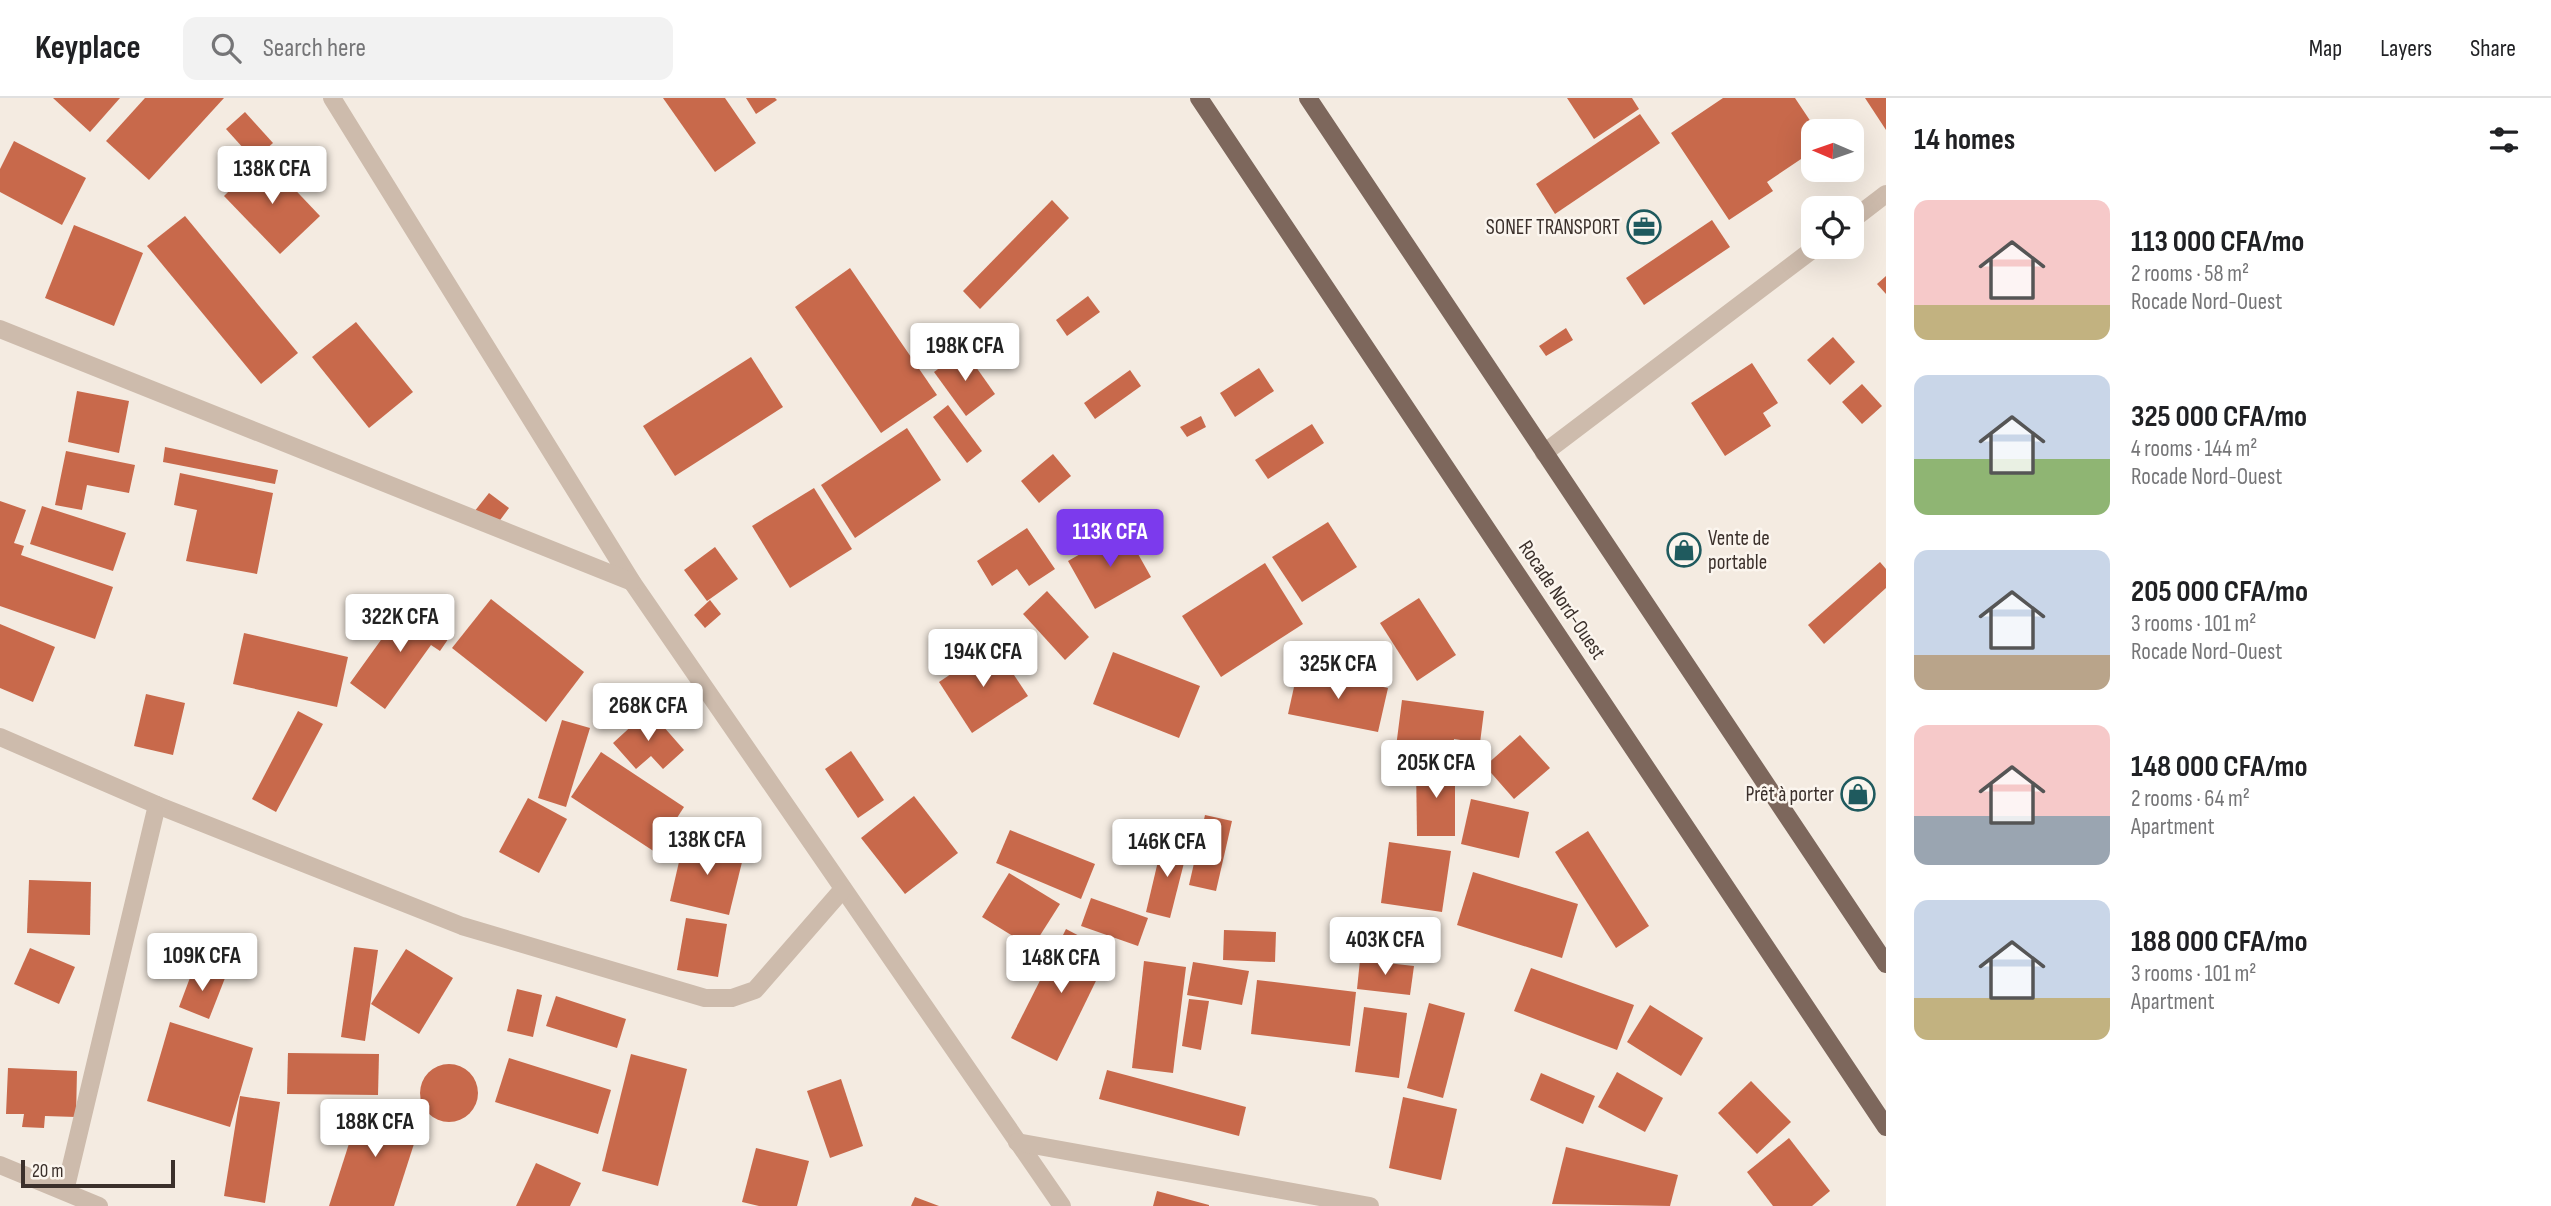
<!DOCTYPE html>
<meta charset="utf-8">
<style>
:root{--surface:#fff;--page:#f2f2f2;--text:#202124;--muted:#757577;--line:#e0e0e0;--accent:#7c3aed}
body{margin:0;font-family:"Sofia Sans Condensed",sans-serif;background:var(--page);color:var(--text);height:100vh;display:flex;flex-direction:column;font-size:26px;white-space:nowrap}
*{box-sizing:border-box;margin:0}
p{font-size:23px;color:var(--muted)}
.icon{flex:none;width:38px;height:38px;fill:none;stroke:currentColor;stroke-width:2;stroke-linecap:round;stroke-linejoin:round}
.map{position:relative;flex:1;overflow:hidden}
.details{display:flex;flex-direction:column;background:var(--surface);width:665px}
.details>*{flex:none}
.needle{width:46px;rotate:272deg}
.fabs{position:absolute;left:1801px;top:21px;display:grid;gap:14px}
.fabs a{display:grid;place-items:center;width:63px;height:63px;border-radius:14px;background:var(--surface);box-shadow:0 7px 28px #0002;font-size:35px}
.scale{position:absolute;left:21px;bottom:18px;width:154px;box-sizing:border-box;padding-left:7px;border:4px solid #3b302b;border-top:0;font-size:19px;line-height:24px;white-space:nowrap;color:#3b302b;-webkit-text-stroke:5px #fbf5ee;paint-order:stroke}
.price{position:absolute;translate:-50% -60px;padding:0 16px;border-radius:7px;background:#fff;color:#222;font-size:23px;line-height:46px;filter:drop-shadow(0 2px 4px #0008)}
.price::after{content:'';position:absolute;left:50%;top:42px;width:21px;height:16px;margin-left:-10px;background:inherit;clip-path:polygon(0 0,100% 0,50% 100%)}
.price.selected{background:var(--accent);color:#fff}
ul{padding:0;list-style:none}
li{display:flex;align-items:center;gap:21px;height:175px;padding:0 28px}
li span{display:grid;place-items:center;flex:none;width:196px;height:140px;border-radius:14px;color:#555}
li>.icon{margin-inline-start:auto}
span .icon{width:84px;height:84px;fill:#fffc;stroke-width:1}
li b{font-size:30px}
h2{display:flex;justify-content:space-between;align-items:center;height:84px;padding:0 28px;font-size:30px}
header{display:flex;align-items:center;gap:42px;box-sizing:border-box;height:98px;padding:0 35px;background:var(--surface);border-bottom:2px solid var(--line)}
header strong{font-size:33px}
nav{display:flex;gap:38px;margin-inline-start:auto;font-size:24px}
.search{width:490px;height:63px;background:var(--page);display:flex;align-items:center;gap:18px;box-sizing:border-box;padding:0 24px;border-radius:14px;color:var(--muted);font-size:26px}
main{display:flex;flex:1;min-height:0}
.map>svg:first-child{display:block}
.building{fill:#c8694b}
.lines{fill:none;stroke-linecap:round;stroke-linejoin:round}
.minor{stroke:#cdbbac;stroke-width:18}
.major{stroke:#7d675c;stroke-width:18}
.labels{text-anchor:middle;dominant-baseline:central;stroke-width:5;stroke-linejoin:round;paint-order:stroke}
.poi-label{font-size:21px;fill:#3b302b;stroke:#fbf5ee;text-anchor:end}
.street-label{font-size:21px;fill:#3b302b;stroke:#fbf5ee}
</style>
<header>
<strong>Keyplace</strong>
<div class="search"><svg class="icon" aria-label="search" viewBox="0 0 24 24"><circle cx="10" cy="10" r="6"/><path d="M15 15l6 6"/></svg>Search here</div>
<nav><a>Map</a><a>Layers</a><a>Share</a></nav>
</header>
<main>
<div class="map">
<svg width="1886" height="1108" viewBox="0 0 1886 1108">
<rect width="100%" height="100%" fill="#f4ebe1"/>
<g class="building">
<path d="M 53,0 L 120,0 L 90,34 Z"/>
<path d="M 145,0 L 224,0 L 149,82 L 106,43 Z"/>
<path d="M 663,0 L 725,0 L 756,45 L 715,74 Z"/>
<path d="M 746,0 L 775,0 L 777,2 L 756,16 Z"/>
<path d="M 1567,0 L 1632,0 L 1639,11 L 1594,41 Z"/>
<path d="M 1723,0 L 1795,0 L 1817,33 L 1813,33 L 1813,53 L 1767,84 L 1773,93 L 1729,122 L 1671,35 Z"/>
<path d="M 1865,0 L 1886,0 L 1886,32 Z"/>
<path d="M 245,14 L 273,45 L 254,62 L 226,31 Z"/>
<path d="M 1640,16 L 1660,45 L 1555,116 L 1536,86 Z"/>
<path d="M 14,43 L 86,80 L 62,127 L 0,94 L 0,71 Z"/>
<path d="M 264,59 L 320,118 L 280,156 L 224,98 Z"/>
<path d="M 1052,102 L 1069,120 L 980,211 L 963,193 Z"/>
<path d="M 185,118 L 298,255 L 261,286 L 147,148 Z"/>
<path d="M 1712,122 L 1730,149 L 1644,207 L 1626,180 Z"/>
<path d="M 74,127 L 143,155 L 114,228 L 45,200 Z"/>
<path d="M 850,170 L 937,297 L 881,335 L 795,209 Z"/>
<path d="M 1886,178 L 1886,196 L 1877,186 Z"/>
<path d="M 1088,198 L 1100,214 L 1067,238 L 1056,222 Z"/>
<path d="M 356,224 L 413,294 L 369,330 L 312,259 Z"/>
<path d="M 1566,230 L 1573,242 L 1546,258 L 1539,248 Z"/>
<path d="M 1833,239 L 1855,264 L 1830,287 L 1807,262 Z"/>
<path d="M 964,252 L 995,296 L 966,318 L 934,274 Z"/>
<path d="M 751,259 L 783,309 L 675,378 L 643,328 Z"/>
<path d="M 1752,265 L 1778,305 L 1763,315 L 1771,328 L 1725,358 L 1691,305 Z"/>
<path d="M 1259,270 L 1274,293 L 1235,319 L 1220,295 Z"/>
<path d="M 1130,272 L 1141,288 L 1095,321 L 1084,305 Z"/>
<path d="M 1862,286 L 1882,308 L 1862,326 L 1842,304 Z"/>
<path d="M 77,293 L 129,303 L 119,355 L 68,344 Z"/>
<path d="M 948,307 L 982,353 L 967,365 L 933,319 Z"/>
<path d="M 1201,318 L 1206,329 L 1187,339 L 1180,329 Z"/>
<path d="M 1312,326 L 1324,345 L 1268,381 L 1255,362 Z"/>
<path d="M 907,330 L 941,382 L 855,440 L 821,387 Z"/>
<path d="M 165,349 L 278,372 L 275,386 L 163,364 Z"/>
<path d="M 66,353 L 135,367 L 129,395 L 87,387 L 82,412 L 55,407 Z"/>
<path d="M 1053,356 L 1071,378 L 1039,405 L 1021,383 Z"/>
<path d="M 180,375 L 273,395 L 257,476 L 186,463 L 197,412 L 174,407 Z"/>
<path d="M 814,390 L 852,451 L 790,490 L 752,428 Z"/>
<path d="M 489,395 L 509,410 L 495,429 L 474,414 Z"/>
<path d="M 0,403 L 26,412 L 14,445 L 24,448 L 21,457 L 113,489 L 95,541 L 0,508 Z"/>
<path d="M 42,408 L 126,435 L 113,473 L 30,446 Z"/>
<path d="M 1328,424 L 1357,469 L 1302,504 L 1272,459 Z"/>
<path d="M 1027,430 L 1055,471 L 1029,488 L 1017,471 L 992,488 L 977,463 Z"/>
<path d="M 1124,431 L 1151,479 L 1095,511 L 1068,463 Z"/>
<path d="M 715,449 L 738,481 L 707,503 L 684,472 Z"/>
<path d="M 1880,464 L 1886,471 L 1886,490 L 1824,546 L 1808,527 Z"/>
<path d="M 1265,465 L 1303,526 L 1221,579 L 1182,518 Z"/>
<path d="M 1047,493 L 1089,539 L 1065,562 L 1023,516 Z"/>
<path d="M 1419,500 L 1456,557 L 1417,583 L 1380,525 Z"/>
<path d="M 491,501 L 584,574 L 546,624 L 452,550 Z"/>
<path d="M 710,502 L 721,516 L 705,530 L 694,517 Z"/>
<path d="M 409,503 L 453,534 L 440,553 L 431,547 L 385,611 L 350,585 Z"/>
<path d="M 0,526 L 55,549 L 33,604 L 0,590 Z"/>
<path d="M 244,535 L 348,559 L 337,609 L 233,586 Z"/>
<path d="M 994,547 L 1028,598 L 972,635 L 939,584 Z"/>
<path d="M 1113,554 L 1200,588 L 1179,640 L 1093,606 Z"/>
<path d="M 1298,571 L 1388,590 L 1378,634 L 1288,616 Z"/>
<path d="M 146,596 L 185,605 L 173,657 L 134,648 Z"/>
<path d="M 1402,602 L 1484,613 L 1480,645 L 1454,641 L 1453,656 L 1396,649 Z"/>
<path d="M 649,612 L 684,652 L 663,671 L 651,658 L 636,671 L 613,645 Z"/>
<path d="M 298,613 L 323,626 L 276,714 L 252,701 Z"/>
<path d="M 562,622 L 590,630 L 566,709 L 538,700 Z"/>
<path d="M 1520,637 L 1550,670 L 1514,701 L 1485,668 Z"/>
<path d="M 851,653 L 884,702 L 858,720 L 825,671 Z"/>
<path d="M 601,654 L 684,709 L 655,754 L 571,699 Z"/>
<path d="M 1416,666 L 1455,666 L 1455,738 L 1417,738 Z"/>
<path d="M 914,698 L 958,755 L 905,796 L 861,740 Z"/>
<path d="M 528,700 L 567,721 L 539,775 L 499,754 Z"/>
<path d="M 1471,701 L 1529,714 L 1519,760 L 1461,746 Z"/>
<path d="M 1205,717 L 1232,723 L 1216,793 L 1189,787 Z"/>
<path d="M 1010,732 L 1095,766 L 1081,801 L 996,765 Z"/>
<path d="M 1588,733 L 1649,828 L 1616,850 L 1555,754 Z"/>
<path d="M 684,742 L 744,756 L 729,817 L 670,803 Z"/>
<path d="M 1163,742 L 1188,749 L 1170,820 L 1146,814 Z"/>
<path d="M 1389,744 L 1451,753 L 1442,814 L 1381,805 Z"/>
<path d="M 1473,774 L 1578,806 L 1562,860 L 1457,827 Z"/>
<path d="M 1009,775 L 1060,806 L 1032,850 L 982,819 Z"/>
<path d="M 29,782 L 91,784 L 90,837 L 27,835 Z"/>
<path d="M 1091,800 L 1148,820 L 1138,848 L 1081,828 Z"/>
<path d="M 686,820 L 727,826 L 718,879 L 677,872 Z"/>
<path d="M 1066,831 L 1110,854 L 1057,963 L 1011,940 Z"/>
<path d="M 1224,832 L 1276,834 L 1275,864 L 1223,862 Z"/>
<path d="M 354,849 L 378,852 L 365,943 L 341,939 Z"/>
<path d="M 30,850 L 75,869 L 59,906 L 14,886 Z"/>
<path d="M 406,851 L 453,880 L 419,936 L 371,906 Z"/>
<path d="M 1360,862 L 1414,868 L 1410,897 L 1357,891 Z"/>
<path d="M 1144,863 L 1186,869 L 1173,975 L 1132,970 Z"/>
<path d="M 1193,864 L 1249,873 L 1242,907 L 1187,897 Z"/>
<path d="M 194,869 L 225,880 L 209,921 L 179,909 Z"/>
<path d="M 1531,870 L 1634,907 L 1617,952 L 1514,913 Z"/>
<path d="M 1257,882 L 1356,894 L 1350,948 L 1251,936 Z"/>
<path d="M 517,891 L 542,897 L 533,939 L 507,933 Z"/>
<path d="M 556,898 L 626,921 L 617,950 L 546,928 Z"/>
<path d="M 1189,901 L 1209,903 L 1201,952 L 1182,948 Z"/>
<path d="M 1429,905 L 1465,915 L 1443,1000 L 1407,990 Z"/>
<path d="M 1650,907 L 1703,940 L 1681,978 L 1627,944 Z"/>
<path d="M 1364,909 L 1407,915 L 1399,980 L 1355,974 Z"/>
<path d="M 170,924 L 253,950 L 230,1029 L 147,1003 Z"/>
<path d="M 288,955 L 379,956 L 378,997 L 287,996 Z"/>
<path d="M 631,956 L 687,971 L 658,1088 L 602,1073 Z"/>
<path d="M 509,960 L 611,992 L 598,1036 L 495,1004 Z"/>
<circle cx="449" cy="995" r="29"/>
<path d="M 8,970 L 77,973 L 76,1019 L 45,1018 L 44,1030 L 22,1029 L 24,1016 L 6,1016 Z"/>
<path d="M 1107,972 L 1246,1009 L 1239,1038 L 1099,1001 Z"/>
<path d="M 1617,974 L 1663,1000 L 1645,1034 L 1598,1009 Z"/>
<path d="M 1541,975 L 1595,998 L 1583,1026 L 1530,1002 Z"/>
<path d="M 841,981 L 863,1048 L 830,1060 L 807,993 Z"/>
<path d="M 1751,983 L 1791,1024 L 1757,1056 L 1718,1015 Z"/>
<path d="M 240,998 L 280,1004 L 265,1105 L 224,1098 Z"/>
<path d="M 1403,999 L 1457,1011 L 1441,1082 L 1389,1070 Z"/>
<path d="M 362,1005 L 421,1024 L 394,1108 L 329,1108 Z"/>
<path d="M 1789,1040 L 1830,1093 L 1812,1108 L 1773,1108 L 1747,1074 Z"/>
<path d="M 1566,1049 L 1678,1077 L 1670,1108 L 1552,1106 Z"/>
<path d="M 756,1050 L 809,1063 L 797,1108 L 759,1108 L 742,1104 Z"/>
<path d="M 536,1065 L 581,1085 L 570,1108 L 516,1108 Z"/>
<path d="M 1157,1093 L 1209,1107 L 1209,1108 L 1153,1108 Z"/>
<path d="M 915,1099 L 939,1108 L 911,1108 Z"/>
</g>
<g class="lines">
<g class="minor">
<path d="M 332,0 L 632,484 L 1062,1108"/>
<path d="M 1852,122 L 1886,96"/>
<path d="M 0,231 L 632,484"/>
<path d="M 1544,355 L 1816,149"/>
<path d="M 0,639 L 157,707 L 462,828 L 705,900 L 732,900 L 755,892 L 843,791"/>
<path d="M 1017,1044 L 1370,1108"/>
<path d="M 0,1067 L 99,1108"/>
<path d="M 65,1093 L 157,707"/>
</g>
<g class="major">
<path d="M 1199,0 L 1886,1029"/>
<path d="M 1308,0 L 1886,866"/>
</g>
</g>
<defs>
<symbol id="office-ring" viewBox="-11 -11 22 22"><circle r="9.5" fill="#fbf5ee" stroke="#1f5a5e" stroke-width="1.5"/><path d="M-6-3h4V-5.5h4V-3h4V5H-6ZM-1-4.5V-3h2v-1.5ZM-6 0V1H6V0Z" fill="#1f5a5e"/></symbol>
<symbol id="shop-ring" viewBox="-11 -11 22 22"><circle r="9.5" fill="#fbf5ee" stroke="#1f5a5e" stroke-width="1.5"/><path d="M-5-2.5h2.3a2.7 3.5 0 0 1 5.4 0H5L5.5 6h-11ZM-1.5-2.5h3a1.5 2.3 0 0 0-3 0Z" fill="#1f5a5e"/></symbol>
</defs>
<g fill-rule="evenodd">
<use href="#office-ring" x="1625" y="110" width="38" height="38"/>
<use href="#shop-ring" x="1665" y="433" width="38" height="38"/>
<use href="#shop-ring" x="1839" y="677" width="38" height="38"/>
</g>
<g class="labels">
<g class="poi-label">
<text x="1620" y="129">SONEF TRANSPORT</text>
<text x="1708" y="440" text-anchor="start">Vente de<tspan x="1708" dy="24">portable</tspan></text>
<text x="1834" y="696">Prêt à porter</text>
</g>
<g class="street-label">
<text transform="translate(1562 502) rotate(56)">Rocade Nord-Ouest</text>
</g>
</g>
</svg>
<div class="fabs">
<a><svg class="needle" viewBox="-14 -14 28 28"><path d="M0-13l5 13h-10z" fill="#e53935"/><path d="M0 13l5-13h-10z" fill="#757577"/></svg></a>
<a><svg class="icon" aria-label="locate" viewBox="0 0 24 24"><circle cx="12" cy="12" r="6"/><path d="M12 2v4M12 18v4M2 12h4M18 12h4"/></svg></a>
</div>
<div class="scale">20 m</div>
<b class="price" style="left:272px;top:108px">138K CFA</b>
<b class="price" style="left:965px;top:285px">198K CFA</b>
<b class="price selected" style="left:1110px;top:471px">113K CFA</b>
<b class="price" style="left:400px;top:556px">322K CFA</b>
<b class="price" style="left:983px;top:591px">194K CFA</b>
<b class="price" style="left:1338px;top:603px">325K CFA</b>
<b class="price" style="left:648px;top:645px">268K CFA</b>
<b class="price" style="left:1436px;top:702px">205K CFA</b>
<b class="price" style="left:707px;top:779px">138K CFA</b>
<b class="price" style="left:1167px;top:781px">146K CFA</b>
<b class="price" style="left:1385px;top:879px">403K CFA</b>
<b class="price" style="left:202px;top:895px">109K CFA</b>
<b class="price" style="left:1061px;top:897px">148K CFA</b>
<b class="price" style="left:375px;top:1061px">188K CFA</b>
</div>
<section class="details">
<h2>14 homes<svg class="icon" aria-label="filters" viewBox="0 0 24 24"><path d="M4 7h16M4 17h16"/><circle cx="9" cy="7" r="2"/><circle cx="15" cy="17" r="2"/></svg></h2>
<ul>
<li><span style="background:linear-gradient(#f6c9c9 75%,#c2b280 0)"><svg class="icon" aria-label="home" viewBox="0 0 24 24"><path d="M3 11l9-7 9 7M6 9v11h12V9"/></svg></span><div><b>113 000 CFA/mo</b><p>2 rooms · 58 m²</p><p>Rocade Nord-Ouest</p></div></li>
<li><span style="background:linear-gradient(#c9d6e8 60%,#8fb573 0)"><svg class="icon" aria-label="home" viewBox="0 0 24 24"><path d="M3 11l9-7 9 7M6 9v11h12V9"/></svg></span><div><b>325 000 CFA/mo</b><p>4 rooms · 144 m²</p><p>Rocade Nord-Ouest</p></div></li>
<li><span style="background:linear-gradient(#c9d6e8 75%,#b9a48a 0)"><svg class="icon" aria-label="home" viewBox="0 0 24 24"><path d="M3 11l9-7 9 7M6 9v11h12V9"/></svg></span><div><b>205 000 CFA/mo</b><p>3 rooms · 101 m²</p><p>Rocade Nord-Ouest</p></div></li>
<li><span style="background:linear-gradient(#f6c9c9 65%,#9aa5b1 0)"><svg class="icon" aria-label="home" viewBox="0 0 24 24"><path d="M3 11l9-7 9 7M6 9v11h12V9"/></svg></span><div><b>148 000 CFA/mo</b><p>2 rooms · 64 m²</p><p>Apartment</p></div></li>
<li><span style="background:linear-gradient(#c9d6e8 70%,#c2b280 0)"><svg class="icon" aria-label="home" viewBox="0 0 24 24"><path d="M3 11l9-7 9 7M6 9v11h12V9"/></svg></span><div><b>188 000 CFA/mo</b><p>3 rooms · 101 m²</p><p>Apartment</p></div></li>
</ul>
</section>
</main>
